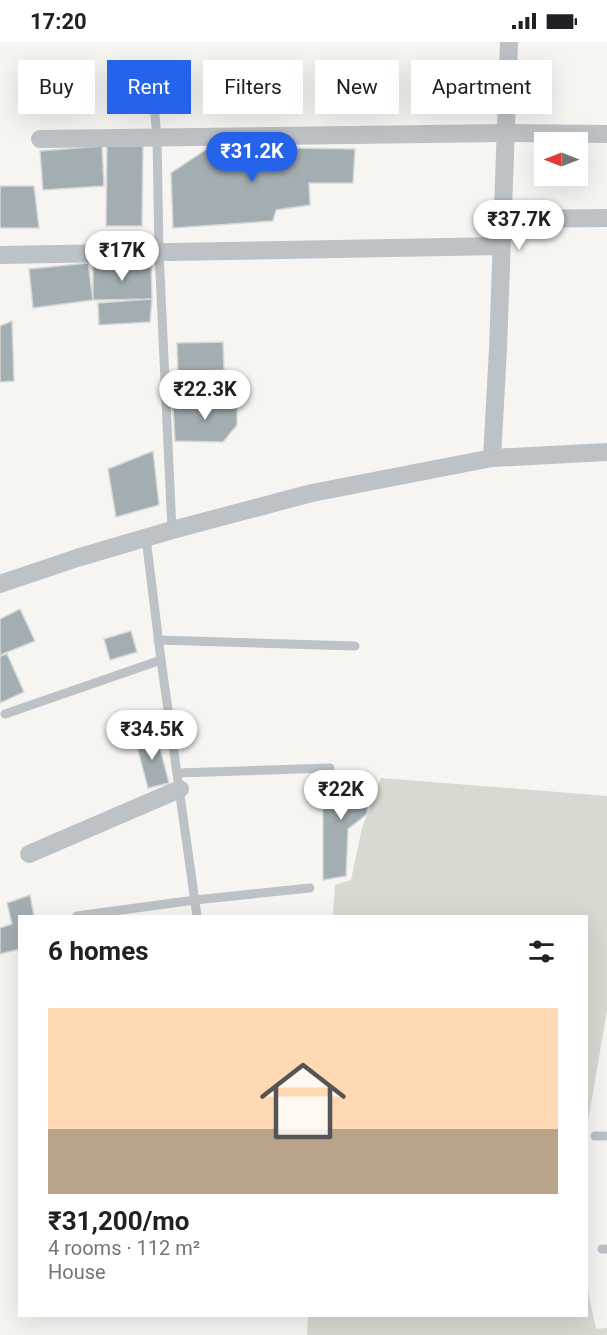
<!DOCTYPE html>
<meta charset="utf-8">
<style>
:root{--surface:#fff;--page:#f6f6f6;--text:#202124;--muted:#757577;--accent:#2563eb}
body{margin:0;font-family:Roboto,sans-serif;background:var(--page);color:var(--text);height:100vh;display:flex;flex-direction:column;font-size:22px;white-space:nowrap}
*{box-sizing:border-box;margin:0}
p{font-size:20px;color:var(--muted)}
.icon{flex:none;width:33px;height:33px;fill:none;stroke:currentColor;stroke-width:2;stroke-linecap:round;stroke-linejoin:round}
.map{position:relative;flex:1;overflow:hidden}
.side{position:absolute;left:18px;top:873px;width:570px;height:402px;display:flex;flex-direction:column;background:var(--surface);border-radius:0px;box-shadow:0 6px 24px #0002}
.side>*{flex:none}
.hud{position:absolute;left:18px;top:18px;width:572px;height:54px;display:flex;gap:12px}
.needle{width:39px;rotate:270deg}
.tools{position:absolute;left:534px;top:90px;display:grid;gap:12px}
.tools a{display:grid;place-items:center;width:54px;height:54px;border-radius:0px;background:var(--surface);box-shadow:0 6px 24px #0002;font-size:30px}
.price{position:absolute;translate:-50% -51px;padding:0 14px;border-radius:21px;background:#fff;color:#222;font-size:20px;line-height:39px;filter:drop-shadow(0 2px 3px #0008)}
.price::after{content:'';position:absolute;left:50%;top:36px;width:18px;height:14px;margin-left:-9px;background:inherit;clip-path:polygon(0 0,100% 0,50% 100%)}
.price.current{background:var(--accent);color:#fff}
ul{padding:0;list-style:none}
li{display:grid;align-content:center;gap:12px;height:318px;padding:0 30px}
li span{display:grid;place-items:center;height:186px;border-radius:0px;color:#555}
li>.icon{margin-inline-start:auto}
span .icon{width:108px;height:108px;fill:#fffc;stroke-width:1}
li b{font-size:26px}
h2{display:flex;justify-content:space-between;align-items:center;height:72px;padding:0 30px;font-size:26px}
.chip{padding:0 21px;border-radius:0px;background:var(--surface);box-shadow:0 6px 24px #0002;font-size:21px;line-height:54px}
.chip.current{background:var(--accent);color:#fff}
.status{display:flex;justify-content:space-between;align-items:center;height:42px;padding:0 30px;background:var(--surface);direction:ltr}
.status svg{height:16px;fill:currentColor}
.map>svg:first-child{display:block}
.green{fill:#d6dad1}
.building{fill:#a3aeb2;stroke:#d7d7d5;stroke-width:1.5}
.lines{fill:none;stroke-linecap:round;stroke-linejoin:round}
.service{stroke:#bcc2c5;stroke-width:9}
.minor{stroke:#bcc2c5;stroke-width:18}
</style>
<div class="status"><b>17:20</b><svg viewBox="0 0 49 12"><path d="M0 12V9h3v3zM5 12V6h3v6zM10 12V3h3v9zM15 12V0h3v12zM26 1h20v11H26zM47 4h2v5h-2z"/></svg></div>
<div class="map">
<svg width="607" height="1293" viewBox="0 0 607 1293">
<rect width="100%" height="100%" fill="#f6f5f2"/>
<g class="green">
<path d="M 381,736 L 607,754 L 607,968 L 587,1086 L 586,874 L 333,874 L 335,843 L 351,838 L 362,786 Z"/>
<path d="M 587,1244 L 596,1287 L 607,1286 L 607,1293 L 307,1293 L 308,1274 L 586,1274 Z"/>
</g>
<g class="building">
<path d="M 107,103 L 143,104 L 142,184 L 106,184 Z"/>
<path d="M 102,104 L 104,144 L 43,148 L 40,109 Z"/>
<path d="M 210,105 L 355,107 L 353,141 L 309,141 L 310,163 L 276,168 L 273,179 L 173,186 L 171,131 Z"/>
<path d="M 0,144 L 34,144 L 39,186 L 0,186 Z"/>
<path d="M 88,221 L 93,258 L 33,266 L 29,227 Z"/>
<path d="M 93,222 L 151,222 L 152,257 L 93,258 Z"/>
<path d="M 152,257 L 150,280 L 99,283 L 98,261 Z"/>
<path d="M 12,279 L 14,339 L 0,340 L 0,284 Z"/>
<path d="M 223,300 L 224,328 L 178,330 L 177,301 Z"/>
<path d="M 237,356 L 237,383 L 223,400 L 175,399 L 173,363 Z"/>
<path d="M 153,409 L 159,463 L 116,475 L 108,427 Z"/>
<path d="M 20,567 L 35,599 L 0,613 L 0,577 Z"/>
<path d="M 131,589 L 137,610 L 110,618 L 104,597 Z"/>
<path d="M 7,612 L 24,650 L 0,661 L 0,614 Z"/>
<path d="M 156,691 L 169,741 L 148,746 L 135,697 Z"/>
<path d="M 368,734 L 367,772 L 348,787 L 346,834 L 323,838 L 323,745 L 339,736 Z"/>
<path d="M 30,853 L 34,874 L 20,874 L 20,907 L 0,912 L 0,886 L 12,882 L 7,861 Z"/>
</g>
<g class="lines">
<g class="service">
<path d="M 152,41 L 157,95 L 159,210 L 172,488"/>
<path d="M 146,496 L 161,618 L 197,874"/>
<path d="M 158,598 L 355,604"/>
<path d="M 5,672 L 161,618"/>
<path d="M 178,731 L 330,726"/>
<path d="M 77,874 L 195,858 L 310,846"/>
<path d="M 595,1094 L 607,1094"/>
<path d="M 602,1207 L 607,1207"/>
</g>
<g class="minor">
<path d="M 40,97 L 505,91 L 607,92"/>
<path d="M 502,177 L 607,176"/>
<path d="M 0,213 L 501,204"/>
<path d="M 492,416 L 498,307 L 509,0"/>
<path d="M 0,542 L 77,516 L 172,488 L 312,451 L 492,416 L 607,410"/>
<path d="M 29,812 L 180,747"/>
</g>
</g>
</svg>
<div class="tools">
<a><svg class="needle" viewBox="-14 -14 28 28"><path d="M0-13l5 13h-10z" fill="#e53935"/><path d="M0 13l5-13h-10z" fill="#757577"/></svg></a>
</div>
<b class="price current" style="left:252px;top:141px">₹31.2K</b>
<b class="price" style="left:519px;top:209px">₹37.7K</b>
<b class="price" style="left:122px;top:240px">₹17K</b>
<b class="price" style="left:205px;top:379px">₹22.3K</b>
<b class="price" style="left:152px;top:719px">₹34.5K</b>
<b class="price" style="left:341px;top:779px">₹22K</b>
<div class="hud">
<a class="chip">Buy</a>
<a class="chip current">Rent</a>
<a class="chip">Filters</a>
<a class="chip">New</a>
<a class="chip">Apartment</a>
</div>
<section class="side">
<h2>6 homes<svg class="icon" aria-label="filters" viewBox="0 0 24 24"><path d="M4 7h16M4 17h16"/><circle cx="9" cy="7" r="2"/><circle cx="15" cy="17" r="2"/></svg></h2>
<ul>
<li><span style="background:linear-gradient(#ffd9b3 65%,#b9a48a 0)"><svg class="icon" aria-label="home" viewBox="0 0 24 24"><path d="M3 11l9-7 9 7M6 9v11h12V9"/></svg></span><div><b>₹31,200/mo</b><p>4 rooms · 112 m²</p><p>House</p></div></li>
</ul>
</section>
</div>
